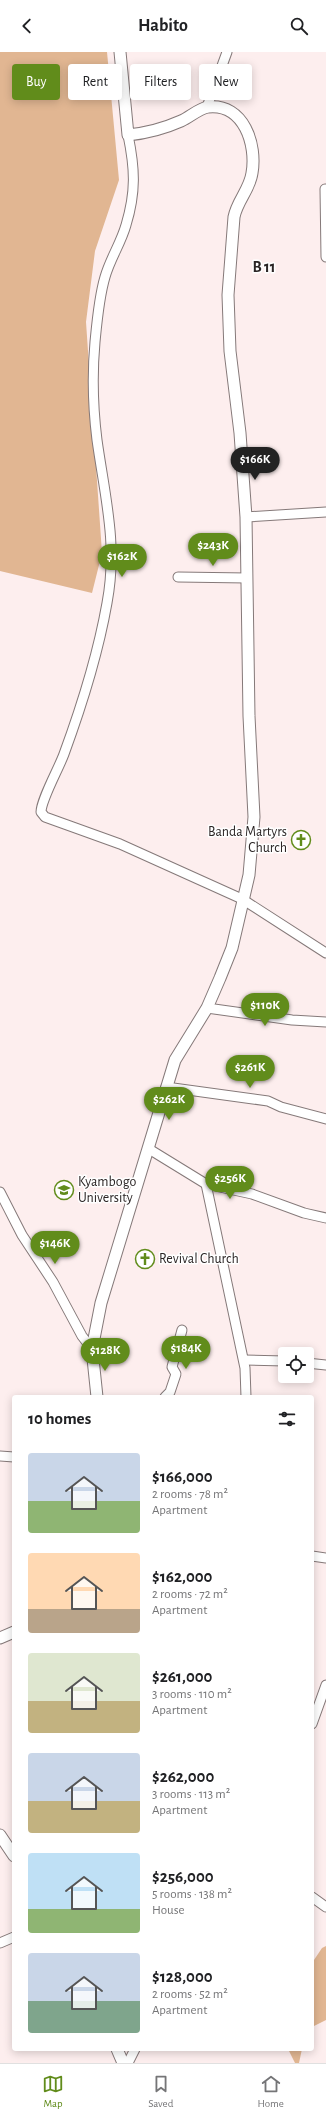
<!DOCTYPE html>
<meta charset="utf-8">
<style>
:root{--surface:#fff;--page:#f2f2f2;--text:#202124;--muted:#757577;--line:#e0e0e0;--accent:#618c1b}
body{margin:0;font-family:"Alegreya Sans",sans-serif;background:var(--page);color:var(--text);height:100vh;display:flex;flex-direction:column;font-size:15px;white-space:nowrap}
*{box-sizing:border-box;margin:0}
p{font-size:13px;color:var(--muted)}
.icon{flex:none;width:22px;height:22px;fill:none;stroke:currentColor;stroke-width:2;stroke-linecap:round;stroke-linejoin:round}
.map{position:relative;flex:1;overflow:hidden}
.panel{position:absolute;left:12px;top:1343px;width:302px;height:656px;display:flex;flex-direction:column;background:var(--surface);border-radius:4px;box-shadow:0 2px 10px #0003}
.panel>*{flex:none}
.top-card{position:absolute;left:12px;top:12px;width:302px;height:36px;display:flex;gap:8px}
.tools{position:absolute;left:278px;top:1295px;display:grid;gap:8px}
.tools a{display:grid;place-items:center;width:36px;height:36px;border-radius:4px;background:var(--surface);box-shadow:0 2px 10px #0003;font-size:20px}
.price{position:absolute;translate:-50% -34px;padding:0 9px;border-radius:14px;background:var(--accent);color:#fff;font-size:13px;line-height:26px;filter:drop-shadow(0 1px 2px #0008)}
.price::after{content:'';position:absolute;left:50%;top:24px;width:12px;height:9px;margin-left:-6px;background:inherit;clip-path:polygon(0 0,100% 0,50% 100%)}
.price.current{background:#222;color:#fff}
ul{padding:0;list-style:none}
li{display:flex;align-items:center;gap:12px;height:100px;padding:0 16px}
li span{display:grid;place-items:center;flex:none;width:112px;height:80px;border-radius:4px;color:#555}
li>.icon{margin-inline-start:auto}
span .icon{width:48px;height:48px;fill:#fffc;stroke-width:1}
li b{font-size:17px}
h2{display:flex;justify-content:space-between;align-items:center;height:48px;padding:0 16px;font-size:17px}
.chip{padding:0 14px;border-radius:4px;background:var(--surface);box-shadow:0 2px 10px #0003;font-size:14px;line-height:36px}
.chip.current{background:var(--accent);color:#fff}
header{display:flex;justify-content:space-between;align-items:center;height:52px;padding:0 16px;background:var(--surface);font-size:18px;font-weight:700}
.dock{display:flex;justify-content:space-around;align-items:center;height:56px;border-top:1px solid var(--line);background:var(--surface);font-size:11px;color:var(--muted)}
.dock a{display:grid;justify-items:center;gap:2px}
.dock .current{color:var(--accent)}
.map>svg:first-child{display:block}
.green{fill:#e1b692}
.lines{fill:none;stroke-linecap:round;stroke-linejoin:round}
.minor-casing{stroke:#857979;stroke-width:11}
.tertiary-casing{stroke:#857979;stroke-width:13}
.minor{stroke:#fff;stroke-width:9}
.tertiary{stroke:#fff;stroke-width:11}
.labels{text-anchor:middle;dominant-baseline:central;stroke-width:3;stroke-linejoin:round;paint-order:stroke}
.poi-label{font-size:14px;fill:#2b2525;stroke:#fff;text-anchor:start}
.quarter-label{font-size:16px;font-weight:bold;fill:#2b2525;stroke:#fff}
</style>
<header><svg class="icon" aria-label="back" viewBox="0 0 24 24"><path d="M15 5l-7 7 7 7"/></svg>Habito<svg class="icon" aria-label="search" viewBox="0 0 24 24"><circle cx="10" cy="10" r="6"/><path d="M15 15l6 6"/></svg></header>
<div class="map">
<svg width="326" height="2011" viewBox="0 0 326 2011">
<rect width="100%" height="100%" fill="#fdeeee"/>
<g class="green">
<path d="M 0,0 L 107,0 L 119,128 L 95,199 L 86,270 L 102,501 L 92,541 L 0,519 Z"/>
<path d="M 326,1894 L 326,1968 L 312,1975 L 312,1911 L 322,1896 Z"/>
<path d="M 288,1997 L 302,1997 L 299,2011 L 295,2011 Z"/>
</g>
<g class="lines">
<defs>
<g id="minor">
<path d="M 207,55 L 227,0"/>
<path d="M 128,83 C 135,117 136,140 126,173 C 121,191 110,207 105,225 C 99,245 97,269 95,290 C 92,323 93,356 97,388 C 105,445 118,493 107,551 C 98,602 82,653 64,702 C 59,716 41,748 41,760 L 45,765 L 120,792 L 242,847 L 326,901"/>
<path d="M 325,137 L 326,205"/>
<path d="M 246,465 L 326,460"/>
<path d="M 178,525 L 247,526"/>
<path d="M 207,956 L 292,968 L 326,970"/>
<path d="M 166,1035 L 268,1049 L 281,1055 L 326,1067"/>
<path d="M 149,1097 L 206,1132 L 252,1142 L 304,1161 L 326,1166"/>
<path d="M 206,1132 L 245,1316 L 246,1345"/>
<path d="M 0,1140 L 22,1183 L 53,1230 L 82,1284 L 92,1297"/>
<path d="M 244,1308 L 285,1309"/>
<path d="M 307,1311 L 326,1313"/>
<path d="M 165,1345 L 170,1340 L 176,1322 L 172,1315 L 182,1278"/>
<path d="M 0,1404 L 14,1405"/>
<path d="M 312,1504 L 326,1506"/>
<path d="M 312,1672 L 326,1633"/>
<path d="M 312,1845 L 326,1855"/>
<path d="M 0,1891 L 14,1885"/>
<path d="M 128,2011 L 135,1997"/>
</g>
<g id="tertiary">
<path d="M 97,1345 L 92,1297 L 101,1251 L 175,1008 L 207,956 L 220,926 L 232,896 L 249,823 L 254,765 L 249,664 L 246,465 L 240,381 L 230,299 L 228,243 L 234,165 C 237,149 250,137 252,121 C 257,93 244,51 208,55 C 198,57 190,65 181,69 C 163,77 148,81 128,83 L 120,0"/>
<path d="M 0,1586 L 14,1580"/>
<path d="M 0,1783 L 14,1804"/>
<path d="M 117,1997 L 123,2011"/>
</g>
</defs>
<use href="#minor" class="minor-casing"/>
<use href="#tertiary" class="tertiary-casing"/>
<use href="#minor" class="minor"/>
<use href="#tertiary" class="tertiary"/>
</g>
<defs>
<symbol id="church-ring" viewBox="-11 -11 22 22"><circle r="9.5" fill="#fff" stroke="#618c1b" stroke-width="1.5"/><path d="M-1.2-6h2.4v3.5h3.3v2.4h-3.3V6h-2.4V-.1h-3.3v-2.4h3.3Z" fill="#618c1b"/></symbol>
<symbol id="university-ring" viewBox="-11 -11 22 22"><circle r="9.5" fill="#fff" stroke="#618c1b" stroke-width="1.5"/><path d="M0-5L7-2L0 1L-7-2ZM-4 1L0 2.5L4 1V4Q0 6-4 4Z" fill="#618c1b"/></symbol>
</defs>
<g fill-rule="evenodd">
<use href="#church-ring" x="290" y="777" width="22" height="22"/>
<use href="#university-ring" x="53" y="1127" width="22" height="22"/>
<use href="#church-ring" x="134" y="1196" width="22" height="22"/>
</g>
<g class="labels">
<g class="poi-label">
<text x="287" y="780" text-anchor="end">Banda Martyrs<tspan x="287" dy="16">Church</tspan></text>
<text x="78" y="1130">Kyambogo<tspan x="78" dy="16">University</tspan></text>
<text x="159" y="1207">Revival Church</text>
</g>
<g class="quarter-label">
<text x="264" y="215">B 11</text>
</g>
</g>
</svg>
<div class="tools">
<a><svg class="icon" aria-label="locate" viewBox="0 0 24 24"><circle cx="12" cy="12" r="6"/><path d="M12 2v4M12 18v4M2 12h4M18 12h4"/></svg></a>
</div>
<b class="price current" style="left:255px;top:429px">$166K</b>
<b class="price" style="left:213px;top:515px">$243K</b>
<b class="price" style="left:122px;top:526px">$162K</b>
<b class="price" style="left:265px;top:975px">$110K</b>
<b class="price" style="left:250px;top:1037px">$261K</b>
<b class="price" style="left:169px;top:1069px">$262K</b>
<b class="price" style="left:230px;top:1148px">$256K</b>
<b class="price" style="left:55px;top:1213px">$146K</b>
<b class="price" style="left:186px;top:1318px">$184K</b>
<b class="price" style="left:105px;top:1320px">$128K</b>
<div class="top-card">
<a class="chip current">Buy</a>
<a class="chip">Rent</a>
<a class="chip">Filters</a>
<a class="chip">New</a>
</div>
<section class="panel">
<h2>10 homes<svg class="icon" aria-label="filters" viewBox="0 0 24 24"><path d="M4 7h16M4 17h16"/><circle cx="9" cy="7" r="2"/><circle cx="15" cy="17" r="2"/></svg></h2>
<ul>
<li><span style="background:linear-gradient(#c9d6e8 60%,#8fb573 0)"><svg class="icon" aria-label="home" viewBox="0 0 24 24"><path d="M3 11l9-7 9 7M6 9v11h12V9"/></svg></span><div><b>$166,000</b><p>2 rooms · 78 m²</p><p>Apartment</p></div></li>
<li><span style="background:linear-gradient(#ffd9b3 70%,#b9a48a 0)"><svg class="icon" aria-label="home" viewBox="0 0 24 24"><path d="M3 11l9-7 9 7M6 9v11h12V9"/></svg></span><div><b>$162,000</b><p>2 rooms · 72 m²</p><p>Apartment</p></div></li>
<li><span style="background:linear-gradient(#dfe7d0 60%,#c2b280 0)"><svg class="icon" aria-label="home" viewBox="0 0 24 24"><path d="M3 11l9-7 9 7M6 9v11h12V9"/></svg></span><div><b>$261,000</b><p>3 rooms · 110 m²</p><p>Apartment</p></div></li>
<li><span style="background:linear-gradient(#c9d6e8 60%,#c2b280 0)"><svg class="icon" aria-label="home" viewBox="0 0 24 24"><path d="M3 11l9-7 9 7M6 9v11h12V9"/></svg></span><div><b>$262,000</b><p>3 rooms · 113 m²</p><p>Apartment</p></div></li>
<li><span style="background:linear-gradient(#bfe0f5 70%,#8fb573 0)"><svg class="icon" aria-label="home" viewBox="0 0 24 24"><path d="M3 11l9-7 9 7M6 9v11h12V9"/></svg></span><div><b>$256,000</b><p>5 rooms · 138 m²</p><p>House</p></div></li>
<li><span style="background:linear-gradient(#c9d6e8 60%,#7fa58c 0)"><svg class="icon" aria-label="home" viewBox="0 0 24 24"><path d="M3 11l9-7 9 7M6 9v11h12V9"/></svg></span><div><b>$128,000</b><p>2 rooms · 52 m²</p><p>Apartment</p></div></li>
</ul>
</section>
</div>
<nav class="dock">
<a class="current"><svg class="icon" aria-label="map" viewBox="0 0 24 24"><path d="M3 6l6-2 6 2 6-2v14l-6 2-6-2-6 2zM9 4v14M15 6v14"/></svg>Map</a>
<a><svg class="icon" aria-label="saved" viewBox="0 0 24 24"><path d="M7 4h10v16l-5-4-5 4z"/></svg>Saved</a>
<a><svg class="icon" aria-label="home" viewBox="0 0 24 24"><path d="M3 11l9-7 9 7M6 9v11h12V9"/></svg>Home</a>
</nav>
